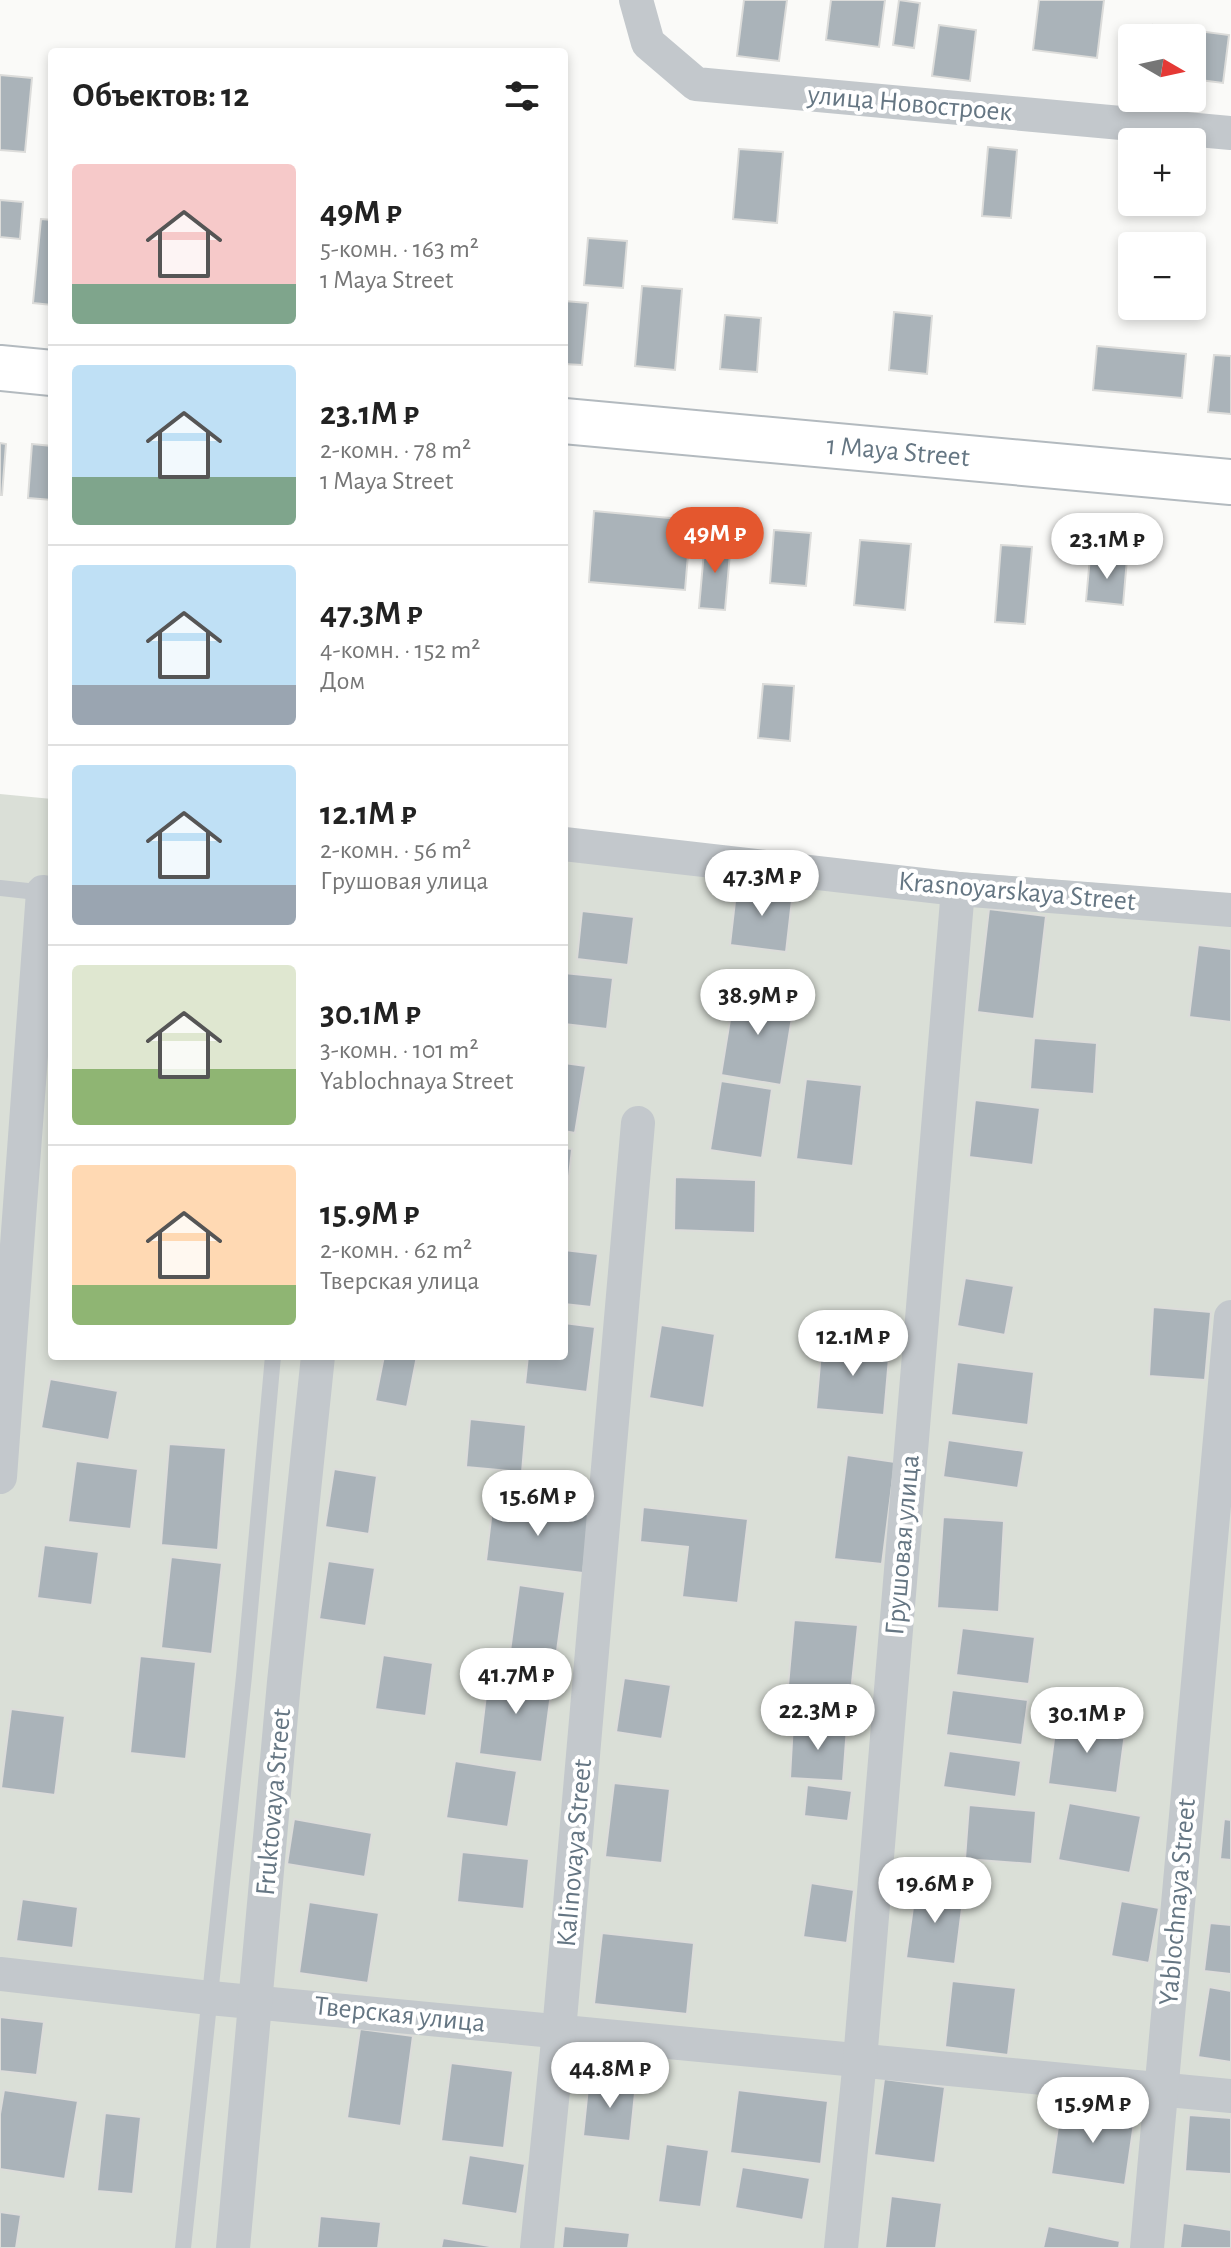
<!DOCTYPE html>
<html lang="ru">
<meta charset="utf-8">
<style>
:root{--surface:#fff;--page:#f2f2f2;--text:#222;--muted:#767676;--line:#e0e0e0;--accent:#e4572e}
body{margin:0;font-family:"Alegreya Sans",sans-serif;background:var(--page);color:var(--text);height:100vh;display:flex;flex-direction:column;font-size:30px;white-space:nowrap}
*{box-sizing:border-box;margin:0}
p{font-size:26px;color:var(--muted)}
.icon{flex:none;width:44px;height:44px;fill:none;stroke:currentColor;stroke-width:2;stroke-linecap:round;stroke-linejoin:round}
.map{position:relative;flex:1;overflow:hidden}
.details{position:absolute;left:48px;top:48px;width:520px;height:1312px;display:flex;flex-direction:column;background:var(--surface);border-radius:8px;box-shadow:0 4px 12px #0003}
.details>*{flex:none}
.needle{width:52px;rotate:99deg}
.buttons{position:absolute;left:1118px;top:24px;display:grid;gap:16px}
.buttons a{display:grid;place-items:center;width:88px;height:88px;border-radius:8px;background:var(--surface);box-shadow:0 4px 12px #0003;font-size:40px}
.price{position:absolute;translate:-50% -68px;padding:0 18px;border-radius:28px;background:#fff;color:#222;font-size:26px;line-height:52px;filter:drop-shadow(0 2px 4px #0008)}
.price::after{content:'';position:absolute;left:50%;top:48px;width:24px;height:18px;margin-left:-12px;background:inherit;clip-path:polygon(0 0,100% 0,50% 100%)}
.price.current{background:var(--accent);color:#fff}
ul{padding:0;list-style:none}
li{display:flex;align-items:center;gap:24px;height:200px;padding:0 24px}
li+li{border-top:2px solid var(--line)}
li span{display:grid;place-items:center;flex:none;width:224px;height:160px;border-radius:8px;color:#555}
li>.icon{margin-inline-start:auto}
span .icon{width:96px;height:96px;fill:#fffc;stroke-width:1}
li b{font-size:34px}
h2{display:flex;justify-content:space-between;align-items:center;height:96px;padding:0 24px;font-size:34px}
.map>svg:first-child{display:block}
.green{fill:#dadfd7}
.building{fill:#aab3b9;stroke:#dcdcda;stroke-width:2}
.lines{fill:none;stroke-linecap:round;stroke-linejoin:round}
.secondary-casing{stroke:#b3babf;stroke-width:48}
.lane{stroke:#c3c8cc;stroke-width:16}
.street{stroke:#c3c8cc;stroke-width:34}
.secondary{stroke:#fff;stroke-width:44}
.labels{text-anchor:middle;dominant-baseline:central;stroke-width:8;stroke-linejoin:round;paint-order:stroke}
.street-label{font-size:28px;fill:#657683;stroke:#fff}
</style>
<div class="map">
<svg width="1231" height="2248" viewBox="0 0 1231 2248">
<rect width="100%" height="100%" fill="#fafaf8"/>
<path class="green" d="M 0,794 L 52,799 L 52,1356 L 564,1356 L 564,840 L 1231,894 L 1231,2248 L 0,2248 Z"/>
<g class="building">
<path d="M 744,0 L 787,0 L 779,61 L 737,56 Z"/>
<path d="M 831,0 L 885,0 L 879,47 L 826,40 Z"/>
<path d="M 899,0 L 920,3 L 914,48 L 893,45 Z"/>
<path d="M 1039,0 L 1104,0 L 1097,58 L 1033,50 Z"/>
<path d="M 939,25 L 976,30 L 970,81 L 932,76 Z"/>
<path d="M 1153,25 L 1229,35 L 1223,83 L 1192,79 L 1192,38 L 1152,38 Z"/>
<path d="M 0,75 L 32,78 L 25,152 L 0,150 Z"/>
<path d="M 988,147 L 1017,150 L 1011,218 L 982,216 Z"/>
<path d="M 739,149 L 783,152 L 777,223 L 733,219 Z"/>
<path d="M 0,200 L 23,202 L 20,239 L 0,237 Z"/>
<path d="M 41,219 L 52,220 L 52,305 L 33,303 Z"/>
<path d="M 588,238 L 627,241 L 623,288 L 584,285 Z"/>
<path d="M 642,286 L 682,289 L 675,370 L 635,366 Z"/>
<path d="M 564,301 L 588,303 L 582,365 L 564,364 Z"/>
<path d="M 894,312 L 932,316 L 927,374 L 889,370 Z"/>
<path d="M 725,315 L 761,318 L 757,372 L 720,369 Z"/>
<path d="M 1097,346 L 1186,354 L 1182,398 L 1093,390 Z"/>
<path d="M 1214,355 L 1231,356 L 1231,414 L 1208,412 Z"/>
<path d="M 0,443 L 6,444 L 2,495 L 0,495 Z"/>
<path d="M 32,444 L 52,446 L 52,500 L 28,498 Z"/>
<path d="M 594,511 L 691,520 L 685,590 L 589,582 Z"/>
<path d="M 774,530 L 811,533 L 806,586 L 770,583 Z"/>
<path d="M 705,540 L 731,542 L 725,610 L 699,608 Z"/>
<path d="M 860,540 L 911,544 L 905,610 L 854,605 Z"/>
<path d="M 1001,545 L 1032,547 L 1025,624 L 995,622 Z"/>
<path d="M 1090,557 L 1127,559 L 1123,605 L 1086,601 Z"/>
<path d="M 763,684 L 794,686 L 790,741 L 758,738 Z"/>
<path d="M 737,884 L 793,891 L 786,952 L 730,945 Z"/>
<path d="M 989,909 L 1046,916 L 1034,1019 L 977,1012 Z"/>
<path d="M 582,911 L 634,917 L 628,965 L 577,959 Z"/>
<path d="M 1198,945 L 1231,949 L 1231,1022 L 1189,1017 Z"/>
<path d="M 564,973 L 613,978 L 607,1029 L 564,1024 Z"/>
<path d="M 735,989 L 795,999 L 781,1085 L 721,1075 Z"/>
<path d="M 1034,1038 L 1097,1043 L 1094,1094 L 1030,1089 Z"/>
<path d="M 564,1063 L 586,1066 L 575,1133 L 564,1131 Z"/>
<path d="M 806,1079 L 862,1085 L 853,1166 L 796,1159 Z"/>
<path d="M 721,1081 L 772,1089 L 762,1158 L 710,1150 Z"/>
<path d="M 975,1100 L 1040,1108 L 1033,1165 L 969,1157 Z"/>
<path d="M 564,1148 L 572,1149 L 564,1220 Z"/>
<path d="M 675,1177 L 756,1180 L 755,1233 L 674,1230 Z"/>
<path d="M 564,1250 L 598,1254 L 591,1307 L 564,1304 Z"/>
<path d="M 965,1278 L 1014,1286 L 1005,1335 L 957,1326 Z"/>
<path d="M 1153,1307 L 1211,1312 L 1205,1380 L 1149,1376 Z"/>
<path d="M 564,1323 L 595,1327 L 587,1392 L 525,1384 L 528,1356 L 564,1356 Z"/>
<path d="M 661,1325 L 715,1334 L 704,1408 L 649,1398 Z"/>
<path d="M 822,1341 L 890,1346 L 884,1415 L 816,1409 Z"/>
<path d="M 384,1356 L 417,1356 L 407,1407 L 375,1401 Z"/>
<path d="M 957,1362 L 1034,1372 L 1028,1425 L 951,1415 Z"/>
<path d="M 50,1379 L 118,1391 L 109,1440 L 41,1428 Z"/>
<path d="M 470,1419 L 526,1425 L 522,1472 L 466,1467 Z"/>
<path d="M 948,1440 L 1024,1451 L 1018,1488 L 943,1477 Z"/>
<path d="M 169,1444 L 226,1448 L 218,1550 L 161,1545 Z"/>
<path d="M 847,1455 L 895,1462 L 882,1564 L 834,1559 Z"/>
<path d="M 76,1461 L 138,1469 L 131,1529 L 68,1522 Z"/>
<path d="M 334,1469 L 377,1476 L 369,1534 L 325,1527 Z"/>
<path d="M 493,1502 L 590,1514 L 583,1573 L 486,1561 Z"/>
<path d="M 643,1507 L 748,1519 L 738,1603 L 682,1597 L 688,1547 L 640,1542 Z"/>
<path d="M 943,1517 L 1004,1521 L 999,1612 L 937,1608 Z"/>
<path d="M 44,1545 L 99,1552 L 92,1605 L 37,1598 Z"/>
<path d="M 171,1557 L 222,1563 L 212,1654 L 161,1648 Z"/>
<path d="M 328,1561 L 375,1568 L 366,1626 L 319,1619 Z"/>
<path d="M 519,1585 L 565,1592 L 554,1673 L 508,1666 Z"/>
<path d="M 794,1620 L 858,1625 L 851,1692 L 788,1686 Z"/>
<path d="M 962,1628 L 1035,1637 L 1029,1684 L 956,1675 Z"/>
<path d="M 383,1655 L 433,1663 L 426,1716 L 375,1709 Z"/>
<path d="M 140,1656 L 196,1662 L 186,1759 L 130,1753 Z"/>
<path d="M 489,1670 L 553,1678 L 542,1762 L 479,1754 Z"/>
<path d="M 624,1678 L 671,1685 L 662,1739 L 616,1732 Z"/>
<path d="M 952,1690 L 1028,1700 L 1022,1745 L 946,1735 Z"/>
<path d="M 11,1709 L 65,1716 L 55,1795 L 1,1788 Z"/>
<path d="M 1057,1717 L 1126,1726 L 1117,1793 L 1048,1784 Z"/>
<path d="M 793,1723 L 847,1727 L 843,1781 L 790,1778 Z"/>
<path d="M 949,1751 L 1021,1761 L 1016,1797 L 943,1787 Z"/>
<path d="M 455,1761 L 517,1771 L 508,1827 L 446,1818 Z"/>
<path d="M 614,1783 L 670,1789 L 662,1863 L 605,1857 Z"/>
<path d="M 807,1785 L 852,1791 L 848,1821 L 804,1816 Z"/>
<path d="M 1069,1803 L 1141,1816 L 1130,1873 L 1058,1860 Z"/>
<path d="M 969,1805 L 1036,1811 L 1032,1864 L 965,1859 Z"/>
<path d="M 294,1819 L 372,1833 L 365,1877 L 287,1864 Z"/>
<path d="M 1224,1819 L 1231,1820 L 1231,1860 L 1220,1859 Z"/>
<path d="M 462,1852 L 529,1859 L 524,1909 L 457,1902 Z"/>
<path d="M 811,1883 L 854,1890 L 847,1943 L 803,1937 Z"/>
<path d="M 916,1885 L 964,1892 L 955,1964 L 906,1958 Z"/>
<path d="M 22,1899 L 78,1907 L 73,1948 L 16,1941 Z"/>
<path d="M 1121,1901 L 1159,1908 L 1149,1963 L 1111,1956 Z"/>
<path d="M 309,1902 L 379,1913 L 368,1983 L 299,1973 Z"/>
<path d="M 1210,1923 L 1231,1925 L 1231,1974 L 1204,1971 Z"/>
<path d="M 602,1933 L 694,1943 L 687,2014 L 594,2004 Z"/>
<path d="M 952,1981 L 1016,1988 L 1008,2055 L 945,2047 Z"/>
<path d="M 1209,1987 L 1231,1991 L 1231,2062 L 1198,2057 Z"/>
<path d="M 0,2017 L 44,2022 L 37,2075 L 0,2071 Z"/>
<path d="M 360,2029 L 413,2036 L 401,2126 L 347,2118 Z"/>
<path d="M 451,2063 L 513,2071 L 504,2148 L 441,2141 Z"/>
<path d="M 589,2078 L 636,2083 L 630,2141 L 583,2136 Z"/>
<path d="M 884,2079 L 945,2087 L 935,2163 L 874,2155 Z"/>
<path d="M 4,2090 L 78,2101 L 65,2179 L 0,2169 L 0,2114 Z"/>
<path d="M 738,2090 L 828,2101 L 821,2164 L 730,2153 Z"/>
<path d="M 1061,2106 L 1135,2116 L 1125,2185 L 1051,2174 Z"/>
<path d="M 105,2113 L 141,2117 L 133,2194 L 97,2191 Z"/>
<path d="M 1189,2115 L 1231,2118 L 1231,2174 L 1185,2171 Z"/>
<path d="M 666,2144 L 709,2150 L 701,2207 L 658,2202 Z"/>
<path d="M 469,2155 L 525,2164 L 517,2214 L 461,2205 Z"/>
<path d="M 742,2167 L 810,2178 L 803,2220 L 735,2208 Z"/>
<path d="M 891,2196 L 942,2203 L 936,2248 L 885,2248 Z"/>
<path d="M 0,2212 L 21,2215 L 16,2248 L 0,2248 Z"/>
<path d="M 320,2216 L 381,2222 L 378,2248 L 317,2248 Z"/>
<path d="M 1183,2223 L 1231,2230 L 1231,2248 L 1180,2248 Z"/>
<path d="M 564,2226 L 630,2233 L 628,2248 L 562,2248 Z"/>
<path d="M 1048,2226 L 1120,2241 L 1119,2248 L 1043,2248 Z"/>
<path d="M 443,2238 L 501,2248 L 441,2248 Z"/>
</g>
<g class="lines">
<defs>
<g id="secondary">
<path d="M 0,368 L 52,373"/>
<path d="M 564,421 L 1231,482"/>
</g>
</defs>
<use href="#secondary" class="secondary-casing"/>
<g class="lane">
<path d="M 0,888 L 46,893"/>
<path d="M 183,2248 L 244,1676 L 273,1356"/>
</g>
<g class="street">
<path d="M 636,0 L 648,43 L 696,84 L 1231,133"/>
<path d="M 564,844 L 958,889 L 1231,910"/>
<path d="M 0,1477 L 43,892"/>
<path d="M 0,1974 L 210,1998 L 1231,2096"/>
<path d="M 233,2248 L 284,1682 L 318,1356"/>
<path d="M 537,2248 L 559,2031 L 638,1123"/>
<path d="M 841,2248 L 860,2060 L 958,889"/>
<path d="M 1147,2248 L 1231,1317"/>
</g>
<use href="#secondary" class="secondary"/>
</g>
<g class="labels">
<g class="street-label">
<text transform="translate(910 104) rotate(5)">улица Новостроек</text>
<text transform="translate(898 452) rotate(5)">1 Maya Street</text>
<text transform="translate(1017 892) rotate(5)">Krasnoyarskaya Street</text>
<text transform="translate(903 1545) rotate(-85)">Грушовая улица</text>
<text transform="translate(274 1802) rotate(-85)">Fruktovaya Street</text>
<text transform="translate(575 1853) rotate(-85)">Kalinovaya Street</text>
<text transform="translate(1178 1902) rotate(-85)">Yablochnaya Street</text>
<text transform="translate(400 2015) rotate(6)">Тверская улица</text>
</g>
</g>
</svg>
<div class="buttons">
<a><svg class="needle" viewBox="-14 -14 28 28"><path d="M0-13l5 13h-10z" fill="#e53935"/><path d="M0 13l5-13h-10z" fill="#767676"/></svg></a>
<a>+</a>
<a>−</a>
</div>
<b class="price current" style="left:715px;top:575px">49M ₽</b>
<b class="price" style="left:1107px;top:581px">23.1M ₽</b>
<b class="price" style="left:762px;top:918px">47.3M ₽</b>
<b class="price" style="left:758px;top:1037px">38.9M ₽</b>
<b class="price" style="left:853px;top:1378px">12.1M ₽</b>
<b class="price" style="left:538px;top:1538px">15.6M ₽</b>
<b class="price" style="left:516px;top:1716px">41.7M ₽</b>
<b class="price" style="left:818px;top:1752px">22.3M ₽</b>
<b class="price" style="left:1087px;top:1755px">30.1M ₽</b>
<b class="price" style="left:935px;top:1925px">19.6M ₽</b>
<b class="price" style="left:610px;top:2110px">44.8M ₽</b>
<b class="price" style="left:1093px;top:2145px">15.9M ₽</b>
<section class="details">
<h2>Объектов: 12<svg class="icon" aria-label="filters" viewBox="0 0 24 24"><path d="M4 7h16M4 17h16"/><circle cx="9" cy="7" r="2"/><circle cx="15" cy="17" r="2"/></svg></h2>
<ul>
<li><span style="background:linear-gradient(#f6c9c9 75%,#7fa58c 0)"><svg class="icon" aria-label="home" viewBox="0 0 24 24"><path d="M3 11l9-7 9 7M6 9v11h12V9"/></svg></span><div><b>49M ₽</b><p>5-комн. · 163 m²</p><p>1 Maya Street</p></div></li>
<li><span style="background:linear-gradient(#bfe0f5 70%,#7fa58c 0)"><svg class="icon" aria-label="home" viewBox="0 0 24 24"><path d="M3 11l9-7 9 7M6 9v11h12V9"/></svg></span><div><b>23.1M ₽</b><p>2-комн. · 78 m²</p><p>1 Maya Street</p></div></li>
<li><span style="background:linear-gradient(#bfe0f5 75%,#9aa5b1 0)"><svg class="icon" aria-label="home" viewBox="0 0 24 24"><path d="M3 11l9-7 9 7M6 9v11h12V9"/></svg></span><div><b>47.3M ₽</b><p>4-комн. · 152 m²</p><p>Дом</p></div></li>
<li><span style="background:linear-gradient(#bfe0f5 75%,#9aa5b1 0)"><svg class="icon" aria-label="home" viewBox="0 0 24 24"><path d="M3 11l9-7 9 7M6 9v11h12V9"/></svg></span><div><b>12.1M ₽</b><p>2-комн. · 56 m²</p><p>Грушовая улица</p></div></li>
<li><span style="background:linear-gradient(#dfe7d0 65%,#8fb573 0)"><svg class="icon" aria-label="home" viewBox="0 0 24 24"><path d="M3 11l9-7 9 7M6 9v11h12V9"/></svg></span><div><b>30.1M ₽</b><p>3-комн. · 101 m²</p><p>Yablochnaya Street</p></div></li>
<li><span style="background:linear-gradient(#ffd9b3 75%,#8fb573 0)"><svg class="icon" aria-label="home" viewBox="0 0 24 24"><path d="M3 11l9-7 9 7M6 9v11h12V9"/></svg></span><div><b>15.9M ₽</b><p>2-комн. · 62 m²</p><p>Тверская улица</p></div></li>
</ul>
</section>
</div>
